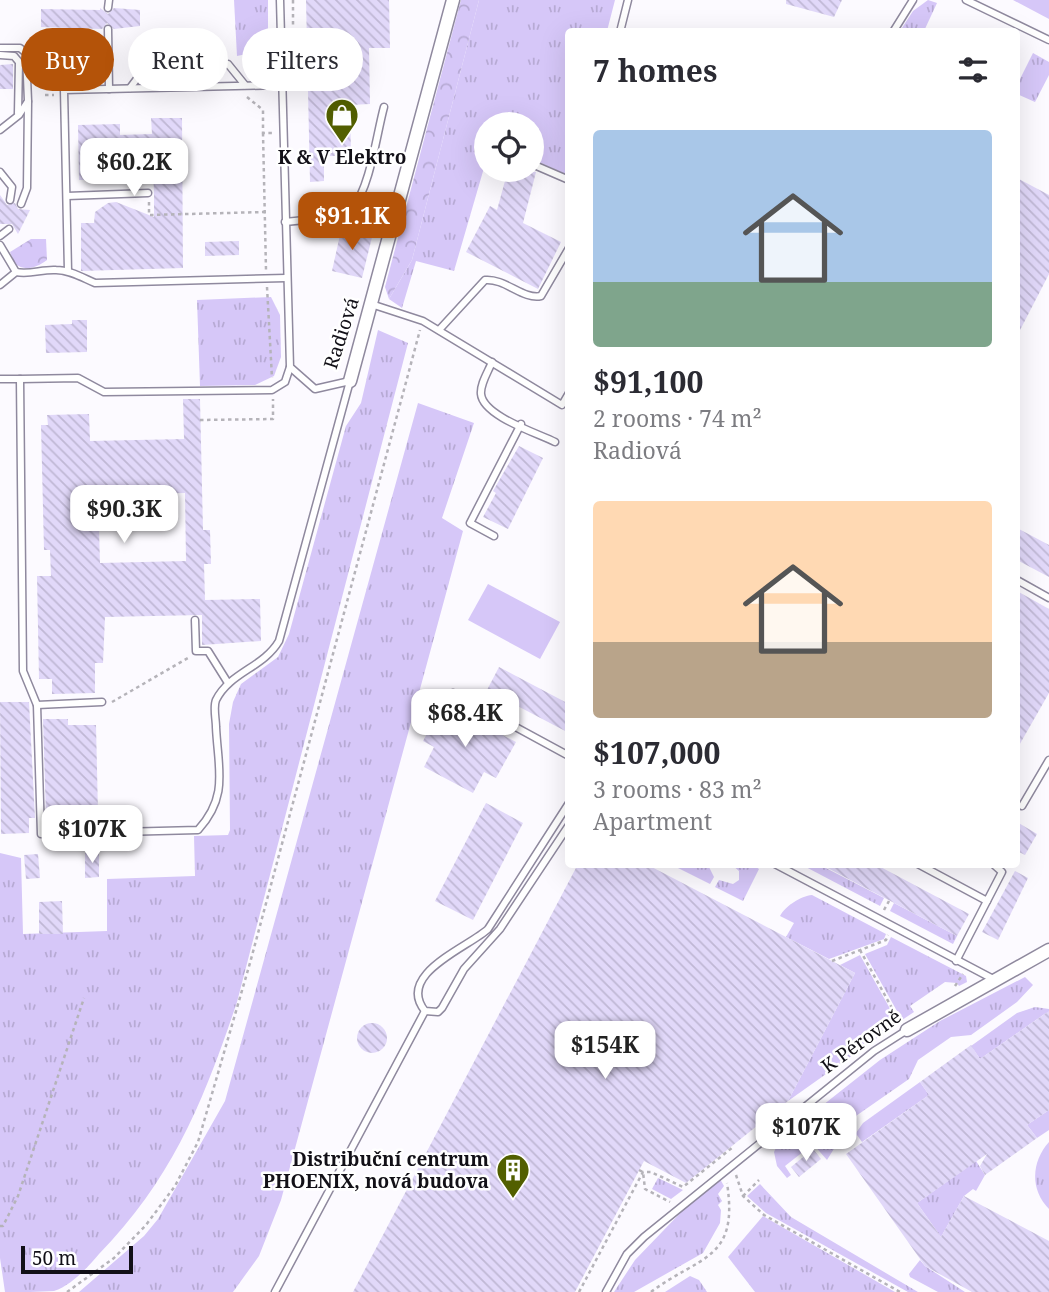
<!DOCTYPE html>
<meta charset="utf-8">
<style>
:root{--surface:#fff;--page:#f2f2f3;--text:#2b2b33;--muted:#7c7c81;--accent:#b45309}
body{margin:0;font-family:"Noto Serif",serif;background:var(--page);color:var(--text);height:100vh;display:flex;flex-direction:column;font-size:26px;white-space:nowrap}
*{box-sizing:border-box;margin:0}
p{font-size:23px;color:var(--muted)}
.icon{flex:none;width:38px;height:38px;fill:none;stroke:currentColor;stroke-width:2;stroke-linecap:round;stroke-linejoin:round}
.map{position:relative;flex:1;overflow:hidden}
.sheet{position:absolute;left:565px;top:28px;width:455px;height:840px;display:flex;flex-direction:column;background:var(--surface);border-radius:7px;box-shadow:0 7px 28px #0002}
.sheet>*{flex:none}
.banner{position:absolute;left:21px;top:28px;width:439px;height:63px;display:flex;gap:14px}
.controls{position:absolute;left:474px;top:112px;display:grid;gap:14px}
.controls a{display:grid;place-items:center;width:70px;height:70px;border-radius:50%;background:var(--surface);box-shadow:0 7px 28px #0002;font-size:35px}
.scale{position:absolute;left:21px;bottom:18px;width:112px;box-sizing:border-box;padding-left:7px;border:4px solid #121017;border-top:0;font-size:19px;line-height:24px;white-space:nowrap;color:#121017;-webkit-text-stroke:5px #fff;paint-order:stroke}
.price{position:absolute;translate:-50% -60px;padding:0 16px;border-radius:14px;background:#fff;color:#222;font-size:23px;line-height:46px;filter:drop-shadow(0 2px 4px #0008)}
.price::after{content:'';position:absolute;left:50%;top:42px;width:21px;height:16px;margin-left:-10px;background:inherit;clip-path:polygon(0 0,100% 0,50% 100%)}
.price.on{background:var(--accent);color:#fff}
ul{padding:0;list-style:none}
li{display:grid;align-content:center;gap:14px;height:371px;padding:0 28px}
li span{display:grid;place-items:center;height:217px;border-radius:7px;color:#555}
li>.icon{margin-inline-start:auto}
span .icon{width:126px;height:126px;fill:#fffc;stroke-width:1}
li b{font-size:30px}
h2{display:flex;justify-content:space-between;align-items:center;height:84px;padding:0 28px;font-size:30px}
.pill{padding:0 24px;border-radius:32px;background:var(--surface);box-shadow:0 7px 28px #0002;font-size:24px;line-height:63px}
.pill.on{background:var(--accent);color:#fff}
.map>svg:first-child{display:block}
.grass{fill:url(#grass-tufts)}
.forest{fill:url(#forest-crowns)}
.park{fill:#d6c7f8}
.building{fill:url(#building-back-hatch);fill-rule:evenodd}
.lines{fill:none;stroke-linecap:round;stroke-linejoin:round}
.service-casing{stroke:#8f899e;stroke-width:9}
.minor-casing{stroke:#8f899e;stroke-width:15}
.path{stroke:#b5b3b9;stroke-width:2.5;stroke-dasharray:3.5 3.5;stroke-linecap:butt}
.service{stroke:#fff;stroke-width:6}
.minor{stroke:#fff;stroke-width:12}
.labels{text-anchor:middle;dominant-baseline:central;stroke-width:5;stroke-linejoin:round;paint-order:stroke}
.poi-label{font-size:19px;font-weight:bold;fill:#121017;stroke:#fff}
.street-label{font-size:19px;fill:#121017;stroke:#fff}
</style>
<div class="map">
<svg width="1049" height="1292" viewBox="0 0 1049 1292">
<defs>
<pattern id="grass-tufts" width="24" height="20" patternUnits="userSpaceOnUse" patternTransform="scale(1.75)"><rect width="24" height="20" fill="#d6c7f8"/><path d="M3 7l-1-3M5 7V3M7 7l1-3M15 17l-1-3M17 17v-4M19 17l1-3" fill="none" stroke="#b7aad4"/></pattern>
<pattern id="forest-crowns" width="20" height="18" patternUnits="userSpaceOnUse" patternTransform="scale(1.75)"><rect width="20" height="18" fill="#d6c7f8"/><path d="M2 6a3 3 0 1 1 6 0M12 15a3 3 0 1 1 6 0" fill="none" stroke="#b7aad4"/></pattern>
<pattern id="building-back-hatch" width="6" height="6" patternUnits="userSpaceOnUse" patternTransform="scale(1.75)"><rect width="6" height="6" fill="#e1d8f9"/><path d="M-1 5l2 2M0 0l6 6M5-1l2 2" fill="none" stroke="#c0b8d5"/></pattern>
</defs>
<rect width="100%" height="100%" fill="#fcfaff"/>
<g class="grass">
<path d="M 234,0 L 268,0 L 268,43 L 261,51 L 237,56 Z"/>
<path d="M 479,0 L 615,0 L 607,31 L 569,32 L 568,175 L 532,159 L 532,124 L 486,124 L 486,161 L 454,271 L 416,261 L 402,308 L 389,299 L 412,260 Z"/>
<path d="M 928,0 L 937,3 L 924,31 L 900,31 L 913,11 Z"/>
<path d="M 1013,0 L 1049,0 L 1049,19 Z"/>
<path d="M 1033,53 L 1049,62 L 1049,75 L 1035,102 L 1017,94 L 1017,85 Z"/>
<path d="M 271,297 L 280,315 L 281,357 L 274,376 L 255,385 L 200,386 L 197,300 Z"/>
<path d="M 378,330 L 408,343 L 237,1002 C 204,1100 173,1178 99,1254 C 87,1268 72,1285 54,1291 C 41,1292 19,1292 5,1292 L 0,1258 L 0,853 L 21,858 L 23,934 L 107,931 L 107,879 L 195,876 L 194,836 L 228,835 L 230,830 L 229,724 L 233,702 L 241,684 L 278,657 L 289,634 L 346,426 L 361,403 Z"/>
<path d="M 418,403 L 474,423 L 442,518 L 463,531 L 281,1200 L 259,1256 L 233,1292 L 79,1292 L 144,1236 L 158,1219 L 225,1101 Z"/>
<path d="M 672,865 L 708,865 L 714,877 L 710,884 Z"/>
<path d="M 732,865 L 753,865 L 759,869 L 743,901 L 715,887 L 719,880 L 733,884 L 739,880 L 739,871 Z"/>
<path d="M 802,865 L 820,865 L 884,898 L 880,906 Z"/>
<path d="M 812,895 L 886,934 L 884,939 L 829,959 L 786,937 L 794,923 L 780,916 C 785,906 801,896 812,895 Z"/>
<path d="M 894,903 L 957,936 L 953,944 L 890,911 Z"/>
<path d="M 891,937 L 966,976 L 967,982 L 959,986 L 957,983 L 945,982 L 910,1006 L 914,1012 L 902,1020 L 865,954 L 887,945 Z"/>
<path d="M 860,955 L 898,1023 L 788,1101 L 855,973 L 840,965 Z"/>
<path d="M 1025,977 L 1033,985 L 1017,1002 L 971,1035 L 951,1037 L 918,1060 L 909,1079 L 853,1118 L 827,1160 L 813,1144 L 785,1166 L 791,1175 L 787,1178 L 777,1166 L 774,1152 L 780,1139 L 880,1060 L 940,1021 Z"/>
<path d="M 1035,1007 L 1049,1009 L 1049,1017 L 1046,1013 L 980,1059 L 971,1046 L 1017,1013 Z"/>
<path d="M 920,1082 L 929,1095 L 862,1142 L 857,1135 L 851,1140 L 863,1123 Z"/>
<path d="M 1049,1110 L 1049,1130 L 1037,1138 L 1027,1125 Z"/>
<path d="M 1049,1142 L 1049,1209 C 1030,1190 1031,1162 1049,1142 Z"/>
<path d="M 976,1161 L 985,1175 L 976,1191 L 973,1189 L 964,1196 L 941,1237 L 917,1203 Z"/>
<path d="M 658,1178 L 683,1190 L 671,1199 L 652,1189 Z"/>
<path d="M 720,1179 L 724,1186 L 718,1194 L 722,1201 L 718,1205 L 721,1210 L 720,1223 L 703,1253 L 634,1292 L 614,1292 L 635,1260 L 688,1205 Z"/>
<path d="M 760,1184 L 791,1217 L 918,1292 L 908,1292 L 766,1213 L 747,1196 Z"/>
<path d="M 763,1216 L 895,1292 L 755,1292 L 728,1257 Z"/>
<path d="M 920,1260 L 925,1266 L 965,1292 L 938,1292 L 910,1277 L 909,1274 Z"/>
<path d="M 690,1276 L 699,1280 L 707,1292 L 665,1292 Z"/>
</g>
<g class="forest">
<path d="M 461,0 L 479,0 L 412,260 L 389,299 L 385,287 Z"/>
<path d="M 31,239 L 46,239 L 47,260 C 36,268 25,272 14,263 L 10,252 Z"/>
</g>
<path class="park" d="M 488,584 L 560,622 L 540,659 L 468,620 Z"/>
<g class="building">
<path d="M 306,0 L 389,0 L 390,48 L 369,48 L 370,104 L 350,105 L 351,156 L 324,156 L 324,181 L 310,182 Z"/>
<path d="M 786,0 L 842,0 L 834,17 L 786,4 Z"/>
<path d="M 100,8 L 108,14 L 114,8 L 140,10 L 140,26 L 114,29 L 107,23 L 102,29 L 41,27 L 41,9 L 100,10 Z"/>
<path d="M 13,64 L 13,89 L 0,89 L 0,65 Z"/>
<path d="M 151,118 L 182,118 L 183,268 L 81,271 L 81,223 L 94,223 L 95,212 L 108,203 L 116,202 L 154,217 L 154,193 L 153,168 L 121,169 L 121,179 L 79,180 L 78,125 L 120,124 L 120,135 L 152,134 Z"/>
<path d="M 508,170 L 536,172 L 523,223 L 561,242 L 538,289 L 466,252 L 490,206 L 497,210 Z"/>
<path d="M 1017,178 L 1049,195 L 1049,274 L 1017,336 Z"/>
<path d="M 0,195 L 7,205 L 15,203 L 18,209 L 30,210 L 18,234 L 12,224 L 0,224 Z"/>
<path d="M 342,226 L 373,233 L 362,278 L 332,271 Z"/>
<path d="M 239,241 L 239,255 L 205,256 L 205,242 Z"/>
<path d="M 72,320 L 87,320 L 87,352 L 46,353 L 45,325 L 72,324 Z"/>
<path d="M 183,399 L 200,399 L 203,530 L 210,530 L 211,564 L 204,564 L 205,600 L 260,599 L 261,641 L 202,645 L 202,615 L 105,617 L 103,663 L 95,663 L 95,693 L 52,694 L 52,679 L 39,679 L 37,576 L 51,576 L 50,550 L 44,550 L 41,425 L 48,425 L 47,415 L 89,414 L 90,441 L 184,439 ZM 185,493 L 186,561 L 100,563 L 98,495 Z"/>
<path d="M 519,446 L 543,458 L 508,529 L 483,517 L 496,493 L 493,491 Z"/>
<path d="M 1017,528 L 1049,545 L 1049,577 L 1017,560 Z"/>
<path d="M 1017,591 L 1049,609 L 1049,693 L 1017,749 Z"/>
<path d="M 499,667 L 569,704 L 569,733 L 487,690 Z"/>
<path d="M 0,702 L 29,702 L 35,818 L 29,818 L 29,833 L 1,834 Z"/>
<path d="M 443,704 L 516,742 L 496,778 L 484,772 L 473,793 L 424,767 L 434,747 L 423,741 Z"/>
<path d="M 43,719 L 68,719 L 68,725 L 96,725 L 98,813 L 46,817 Z"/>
<path d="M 486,803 L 523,823 L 473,920 L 435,901 Z"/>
<path d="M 1017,822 L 1037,834 L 1025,855 L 1017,851 Z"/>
<path d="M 85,853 L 99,853 L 99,877 L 85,878 Z"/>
<path d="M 38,854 L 40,878 L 26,879 L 24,855 Z"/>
<path d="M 578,864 L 646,864 L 855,973 L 788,1101 L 686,1183 L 644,1161 L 575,1292 L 353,1292 Z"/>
<path d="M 820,864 L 875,864 L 969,914 L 957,936 Z"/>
<path d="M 1015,871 L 1028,878 L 998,940 L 982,932 Z"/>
<path d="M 62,901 L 63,934 L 39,934 L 39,902 Z"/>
<path d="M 1049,1011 L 1049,1110 L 1027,1125 L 1037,1138 L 985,1175 L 980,1166 L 987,1154 L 917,1203 L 941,1237 L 964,1196 L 1049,1241 L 1049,1292 L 972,1292 L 925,1266 L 846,1154 L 929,1095 L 920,1082 L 971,1045 L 980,1059 Z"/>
<circle cx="372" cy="1038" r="15"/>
<path d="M 813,1149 L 821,1159 L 799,1177 L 791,1167 Z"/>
</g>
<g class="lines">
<defs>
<g id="service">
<path d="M 966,0 L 1049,40"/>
<path d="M 108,8 L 109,0"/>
<path d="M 108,29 L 109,89"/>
<path d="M 620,32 L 628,0"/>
<path d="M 893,32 L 913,0"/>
<path d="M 0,48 L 20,48 L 26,53 L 28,101 L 19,115 L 0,130"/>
<path d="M 0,55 L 14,56 L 19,62 L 18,113"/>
<path d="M 130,88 L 151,60 L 228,64 L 245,85"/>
<path d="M 532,164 L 569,180"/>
<path d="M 0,172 L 12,187 L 10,200"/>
<path d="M 67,196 L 148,193"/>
<path d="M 21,204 L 27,188 L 28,102"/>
<path d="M 352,208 L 394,219"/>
<path d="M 285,222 C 298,221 345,216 353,207 C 370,188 377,132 384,107"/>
<path d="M 0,236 L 9,229"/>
<path d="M 0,245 L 16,272 C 30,275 42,269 56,270 C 70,270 83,278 95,283 L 286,278"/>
<path d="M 68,271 L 64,90 L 282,85"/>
<path d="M 0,285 L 16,272"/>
<path d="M 371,304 L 423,321 L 562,405 L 569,393"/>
<path d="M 439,330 L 485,280 C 505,278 523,300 541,296 L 569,248"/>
<path d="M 492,362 C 488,372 480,384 481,394 C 483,416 537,433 555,442"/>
<path d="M 0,379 L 20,379 L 23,671 L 37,705 L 41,834 L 198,830 C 229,796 218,769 216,727 C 216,719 213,707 216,700 C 230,672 263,668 279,641 L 350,381 L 315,389 L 290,367 L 280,0"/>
<path d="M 20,379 L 78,378 L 104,392 L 272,390 L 285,382 L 290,367"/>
<path d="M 494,536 L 470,523 L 521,424"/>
<path d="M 1017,580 L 1049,598"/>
<path d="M 195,620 L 196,651 L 208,651 L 228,683"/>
<path d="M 453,693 L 569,756"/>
<path d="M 37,705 L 102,702"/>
<path d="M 569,803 L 488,929 C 469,947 395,974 425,1011 L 438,1012 L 442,1008 L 464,969 L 500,929 L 569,825"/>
<path d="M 1022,806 L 1049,760"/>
<path d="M 775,864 L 995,980"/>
<path d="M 918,864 L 987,901 L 1002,872 L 993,864"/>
<path d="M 956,961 L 987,901"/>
<path d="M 275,1292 L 425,1011"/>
<path d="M 606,1292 L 627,1254 L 644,1237 L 874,1051 L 907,1030"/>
</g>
<g id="minor">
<path d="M 350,381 L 453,0"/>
<path d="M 907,1030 L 1049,950"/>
</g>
</defs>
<use href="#service" class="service-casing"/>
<use href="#minor" class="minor-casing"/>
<g class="path">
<path d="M 293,0 L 293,42"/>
<path d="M 45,95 L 54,95"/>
<path d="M 247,97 L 263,110 L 263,133 L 275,133"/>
<path d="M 263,133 L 266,270"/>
<path d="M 148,168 L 148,184"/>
<path d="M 149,202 L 149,215 L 265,212"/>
<path d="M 267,287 L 272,378"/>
<path d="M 200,420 L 273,419 L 273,399"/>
<path d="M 112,702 L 188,658"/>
<path d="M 884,910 L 889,901"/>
<path d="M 860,950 L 898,1019"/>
<path d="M 832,961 L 886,940 L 888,935"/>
<path d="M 955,986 L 963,974"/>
<path d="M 639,1170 L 643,1172 L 645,1189 L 670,1202"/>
<path d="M 736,1175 L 743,1196 L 764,1215 L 900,1292"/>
<path d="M 743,1196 L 759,1180"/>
<path d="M 0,1226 L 3,1226 L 18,1196 L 84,998"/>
<path d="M 67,1292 L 114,1258 L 146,1225 L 175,1186 L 198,1142 L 250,963 L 420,330"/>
<path d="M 579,1292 L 643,1172 L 651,1172 L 683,1187 L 733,1147"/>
<path d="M 651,1292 C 700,1255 739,1261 727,1183"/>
</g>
<use href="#service" class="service"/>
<use href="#minor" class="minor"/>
</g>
<defs>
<symbol id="shop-pin" viewBox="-11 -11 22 30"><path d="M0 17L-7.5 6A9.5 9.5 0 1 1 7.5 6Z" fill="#525f00" stroke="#fff"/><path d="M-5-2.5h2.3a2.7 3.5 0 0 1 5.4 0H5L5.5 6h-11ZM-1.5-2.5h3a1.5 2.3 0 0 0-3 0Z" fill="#fff"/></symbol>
<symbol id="building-pin" viewBox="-11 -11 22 30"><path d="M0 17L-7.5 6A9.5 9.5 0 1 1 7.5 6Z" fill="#525f00" stroke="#fff"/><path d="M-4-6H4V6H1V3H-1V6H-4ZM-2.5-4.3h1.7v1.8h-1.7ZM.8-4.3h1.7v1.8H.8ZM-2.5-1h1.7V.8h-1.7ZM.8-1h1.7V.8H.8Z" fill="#fff"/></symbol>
</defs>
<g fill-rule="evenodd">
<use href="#shop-pin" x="323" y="96" width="38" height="52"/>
<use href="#building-pin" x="494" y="1151" width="38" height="52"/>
</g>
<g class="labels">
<g class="poi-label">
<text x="342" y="157">K &amp; V Elektro</text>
<text x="489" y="1159" text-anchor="end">Distribuční centrum<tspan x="489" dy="22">PHOENIX, nová budova</tspan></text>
</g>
<g class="street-label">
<text transform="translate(341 333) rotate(-72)">Radiová</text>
<text transform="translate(861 1041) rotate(-36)">K Pérovně</text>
</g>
</g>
</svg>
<div class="controls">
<a><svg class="icon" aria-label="locate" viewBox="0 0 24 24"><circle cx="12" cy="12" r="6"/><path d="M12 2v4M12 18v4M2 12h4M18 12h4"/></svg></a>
</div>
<div class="scale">50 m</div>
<b class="price" style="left:134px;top:198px">$60.2K</b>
<b class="price on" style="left:352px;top:252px">$91.1K</b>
<b class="price" style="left:124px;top:545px">$90.3K</b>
<b class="price" style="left:465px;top:749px">$68.4K</b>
<b class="price" style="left:92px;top:865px">$107K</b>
<b class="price" style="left:605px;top:1081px">$154K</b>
<b class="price" style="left:806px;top:1163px">$107K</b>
<div class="banner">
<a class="pill on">Buy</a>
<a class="pill">Rent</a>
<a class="pill">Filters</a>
</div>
<section class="sheet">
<h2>7 homes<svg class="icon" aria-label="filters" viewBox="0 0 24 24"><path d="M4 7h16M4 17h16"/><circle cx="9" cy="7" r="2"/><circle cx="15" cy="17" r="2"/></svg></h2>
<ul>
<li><span style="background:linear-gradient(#a9c7e8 70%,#7fa58c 0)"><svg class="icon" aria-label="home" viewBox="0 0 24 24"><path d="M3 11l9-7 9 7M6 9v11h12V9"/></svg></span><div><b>$91,100</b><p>2 rooms · 74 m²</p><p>Radiová</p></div></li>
<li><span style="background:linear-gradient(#ffd9b3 65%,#b9a48a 0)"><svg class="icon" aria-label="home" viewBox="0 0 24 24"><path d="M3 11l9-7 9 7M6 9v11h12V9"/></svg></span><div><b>$107,000</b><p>3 rooms · 83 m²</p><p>Apartment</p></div></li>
</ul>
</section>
</div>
